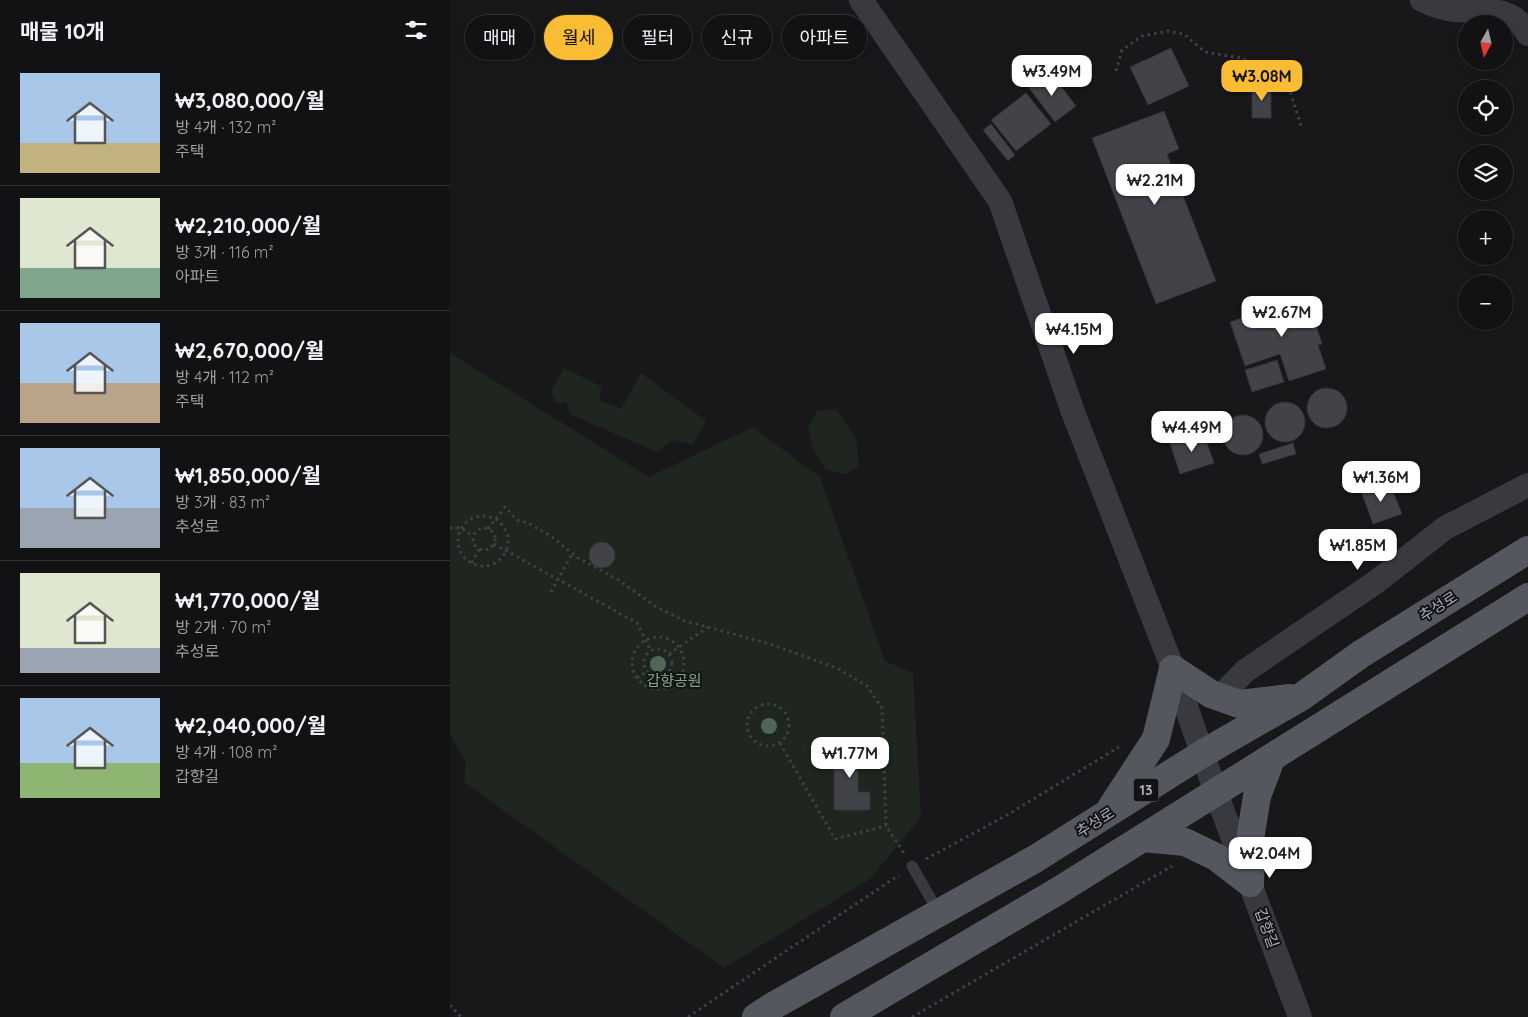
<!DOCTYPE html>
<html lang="ko">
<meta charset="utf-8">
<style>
:root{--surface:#121214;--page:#1f2022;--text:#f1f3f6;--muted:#9c9ea0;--line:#313234;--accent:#f9bc32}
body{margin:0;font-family:Quicksand,"Noto Sans KR",sans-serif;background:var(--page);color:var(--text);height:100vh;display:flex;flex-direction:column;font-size:19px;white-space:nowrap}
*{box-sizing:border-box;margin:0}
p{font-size:16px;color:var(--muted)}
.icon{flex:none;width:28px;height:28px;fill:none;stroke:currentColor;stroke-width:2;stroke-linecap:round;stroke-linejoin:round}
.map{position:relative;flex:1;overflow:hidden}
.side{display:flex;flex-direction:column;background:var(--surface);width:450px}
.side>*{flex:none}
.guide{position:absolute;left:15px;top:15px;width:475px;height:45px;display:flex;gap:10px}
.needle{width:32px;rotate:188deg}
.buttons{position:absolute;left:1008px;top:15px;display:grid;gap:10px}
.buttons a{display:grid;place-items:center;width:55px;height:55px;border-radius:50%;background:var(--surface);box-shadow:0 2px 8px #0003,0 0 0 1px var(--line);font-size:25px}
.price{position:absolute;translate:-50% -42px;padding:0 11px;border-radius:10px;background:#fff;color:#222;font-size:16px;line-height:32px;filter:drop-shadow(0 1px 2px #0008)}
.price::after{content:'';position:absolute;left:50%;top:30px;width:15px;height:11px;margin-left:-8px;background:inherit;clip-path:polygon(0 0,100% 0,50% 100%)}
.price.current{background:var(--accent);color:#111}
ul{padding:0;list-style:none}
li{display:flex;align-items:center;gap:15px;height:125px;padding:0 20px}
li+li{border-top:1px solid var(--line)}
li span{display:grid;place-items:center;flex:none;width:140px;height:100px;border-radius:0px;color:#555}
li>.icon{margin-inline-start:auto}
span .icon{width:60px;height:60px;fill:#fffc;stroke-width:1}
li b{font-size:21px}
h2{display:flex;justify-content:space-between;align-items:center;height:60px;padding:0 20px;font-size:21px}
.pill{padding:0 18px;border-radius:22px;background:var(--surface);box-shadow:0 2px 8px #0003,0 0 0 1px var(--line);font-size:18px;line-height:45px}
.pill.current{background:var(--accent);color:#111}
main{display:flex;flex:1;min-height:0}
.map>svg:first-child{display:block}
.green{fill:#1e261f}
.building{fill:#424348;stroke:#323237}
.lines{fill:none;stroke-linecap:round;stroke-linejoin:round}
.path{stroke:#3f4147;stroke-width:3;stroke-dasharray:2.5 4;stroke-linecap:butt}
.lane{stroke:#393a40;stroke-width:11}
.street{stroke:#393a40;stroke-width:24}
.primary{stroke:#55575f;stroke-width:28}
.tree{fill:#526655}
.labels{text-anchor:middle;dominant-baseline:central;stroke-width:4;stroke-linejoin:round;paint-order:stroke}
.shield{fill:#131316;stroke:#7d808a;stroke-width:1}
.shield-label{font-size:14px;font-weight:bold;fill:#aaafbb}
.street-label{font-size:15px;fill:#aaafbb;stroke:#131316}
.park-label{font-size:15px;fill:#81a684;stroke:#131316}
</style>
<main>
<section class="side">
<h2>매물 10개<svg class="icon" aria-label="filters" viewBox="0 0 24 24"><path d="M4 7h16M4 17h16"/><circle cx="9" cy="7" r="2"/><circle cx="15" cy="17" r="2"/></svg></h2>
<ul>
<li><span style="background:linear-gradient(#a9c7e8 70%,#c2b280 0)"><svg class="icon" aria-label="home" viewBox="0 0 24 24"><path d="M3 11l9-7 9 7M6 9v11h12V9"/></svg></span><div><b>₩3,080,000/월</b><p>방 4개 · 132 m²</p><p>주택</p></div></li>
<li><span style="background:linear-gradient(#dfe7d0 70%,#7fa58c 0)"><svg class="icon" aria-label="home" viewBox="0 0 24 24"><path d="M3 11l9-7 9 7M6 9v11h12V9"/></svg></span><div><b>₩2,210,000/월</b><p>방 3개 · 116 m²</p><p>아파트</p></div></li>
<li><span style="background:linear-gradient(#a9c7e8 60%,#b9a48a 0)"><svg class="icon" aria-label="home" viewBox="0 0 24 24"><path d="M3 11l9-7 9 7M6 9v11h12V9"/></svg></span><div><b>₩2,670,000/월</b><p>방 4개 · 112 m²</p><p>주택</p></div></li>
<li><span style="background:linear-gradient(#a9c7e8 60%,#9aa5b1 0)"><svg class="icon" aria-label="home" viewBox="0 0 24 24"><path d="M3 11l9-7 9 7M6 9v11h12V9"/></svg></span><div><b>₩1,850,000/월</b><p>방 3개 · 83 m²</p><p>추성로</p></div></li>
<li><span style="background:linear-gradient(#dfe7d0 75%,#9aa5b1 0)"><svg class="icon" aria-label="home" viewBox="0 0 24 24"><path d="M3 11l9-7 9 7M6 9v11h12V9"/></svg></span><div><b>₩1,770,000/월</b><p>방 2개 · 70 m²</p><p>추성로</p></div></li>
<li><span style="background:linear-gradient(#a9c7e8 65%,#8fb573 0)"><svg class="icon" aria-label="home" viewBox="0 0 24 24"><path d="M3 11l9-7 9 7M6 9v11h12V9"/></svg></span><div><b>₩2,040,000/월</b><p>방 4개 · 108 m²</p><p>갑향길</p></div></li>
</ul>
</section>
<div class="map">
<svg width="1078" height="1017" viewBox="0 0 1078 1017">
<rect width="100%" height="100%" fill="#18181b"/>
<g class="green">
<path d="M 0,353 L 199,477 L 303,427 L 370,477 L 435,661 L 463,673 L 471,817 L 420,879 L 274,968 L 14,782 L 16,761 L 0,735 Z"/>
<path d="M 114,368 L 152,387 L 149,400 L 171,409 L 191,373 L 256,421 L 243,444 L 222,440 L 207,452 L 120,414 L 116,401 L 111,404 L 105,401 L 101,391 Z"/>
<path d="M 386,409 L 406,438 L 409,467 L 395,474 L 375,469 L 362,446 L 358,428 L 367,411 Z"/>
</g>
<g class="building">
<path d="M 721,48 L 739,86 L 698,105 L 680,67 Z"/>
<path d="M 600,72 L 626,106 L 605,122 L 579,88 Z"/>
<rect x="802" y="86" width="19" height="32"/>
<path d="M 576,93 L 601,124 L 566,151 L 541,120 Z"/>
<path d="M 714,111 L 729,149 L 717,154 L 766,281 L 706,304 L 642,138 Z"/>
<path d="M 541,124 L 565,155 L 558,161 L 533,130 Z"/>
<path d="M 857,297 L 872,344 L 868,345 L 876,369 L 839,381 L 830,354 L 795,366 L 780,322 Z"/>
<path d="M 827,360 L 834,382 L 802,392 L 795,370 Z"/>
<circle cx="877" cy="408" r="20"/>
<circle cx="835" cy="422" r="20"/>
<path d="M 747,413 L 753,429 L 722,438 L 717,423 Z"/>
<circle cx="793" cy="435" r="20"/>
<path d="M 753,432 L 764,463 L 730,474 L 720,443 Z"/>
<path d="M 843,443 L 846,454 L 812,464 L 809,454 Z"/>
<path d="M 939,481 L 952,514 L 923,524 L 911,491 Z"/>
<circle cx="152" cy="555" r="13"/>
<path d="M 384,747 L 418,748 L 418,767 L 408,767 L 408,792 L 420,792 L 420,810 L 384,810 Z"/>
</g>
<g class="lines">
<g class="path">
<path d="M 666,71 L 672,50 L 692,36 L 718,31 L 734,34 L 755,52 L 791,58 L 821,72 L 840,91 L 852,129"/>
<circle cx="33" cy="541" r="25"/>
<circle cx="34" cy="539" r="11"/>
<path d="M 0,528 L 11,528 L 23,536"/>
<path d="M 38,529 L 55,507 L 67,520 L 78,523 L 101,536 L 128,558 L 167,579 L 208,608 L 235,621 L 317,643 L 387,668 L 417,686 L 432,708 L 436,826 L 454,853"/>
<path d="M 44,544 L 187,623 L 201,651"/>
<path d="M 22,563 L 29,549"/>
<path d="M 101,592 L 122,554"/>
<circle cx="208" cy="663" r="26"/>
<circle cx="208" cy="663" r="14"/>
<path d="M 219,654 L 258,627"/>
<path d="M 216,676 L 222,686"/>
<path d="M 187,678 L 196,672"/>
<circle cx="318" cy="725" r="21"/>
<path d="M 330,743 L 385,839 L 436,826"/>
<path d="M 476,859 L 557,815 L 669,747"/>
<path d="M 0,1005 L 11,1017"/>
<path d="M 238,1017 L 449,875"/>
<path d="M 462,1017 L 722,866"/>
</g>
<path class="lane" d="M 462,866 L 489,913"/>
<g class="street">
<path d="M 411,0 L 550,201 L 623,412 L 723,669 L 766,793 L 850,1017"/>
<path d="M 972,0 C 982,5 993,9 1005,10 C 1033,12 1061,4 1078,34"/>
<path d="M 770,697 L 795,671 L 926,582 L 995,528 L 1078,485"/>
</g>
<g class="primary">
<path d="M 661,808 L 706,739 L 723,669 L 761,694 L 789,704 L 840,698"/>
<path d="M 693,838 L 735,842 L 766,857 L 800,883"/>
<path d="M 800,883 L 801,833 L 807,796 L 821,759"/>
<path d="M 306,1017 L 323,1006 L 585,859 L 752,754 L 851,697 L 911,654 L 1078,550"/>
<path d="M 394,1017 L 608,891 L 1078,597"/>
</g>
</g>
<g class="tree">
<circle cx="208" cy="664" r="8"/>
<circle cx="319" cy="726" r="8"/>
</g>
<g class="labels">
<rect class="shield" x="683.5" y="778.5" width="25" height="23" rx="4"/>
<g class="shield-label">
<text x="696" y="790">13</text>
</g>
<g class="street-label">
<text transform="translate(988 606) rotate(-32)">추성로</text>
<text transform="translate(645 822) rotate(-32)">추성로</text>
<text transform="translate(817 928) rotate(70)">갑향길</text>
</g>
<g class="park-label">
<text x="224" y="680">갑향공원</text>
</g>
</g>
</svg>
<div class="buttons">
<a><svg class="needle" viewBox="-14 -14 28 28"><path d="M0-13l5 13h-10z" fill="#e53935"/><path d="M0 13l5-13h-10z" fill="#9c9ea0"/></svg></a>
<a><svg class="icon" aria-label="locate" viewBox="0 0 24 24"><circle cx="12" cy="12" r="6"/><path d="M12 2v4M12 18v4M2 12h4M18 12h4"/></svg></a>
<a><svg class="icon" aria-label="layers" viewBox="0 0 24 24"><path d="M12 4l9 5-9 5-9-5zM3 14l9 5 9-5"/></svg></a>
<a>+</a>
<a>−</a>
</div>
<b class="price" style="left:602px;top:97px">₩3.49M</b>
<b class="price current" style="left:812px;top:102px">₩3.08M</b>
<b class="price" style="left:705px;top:206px">₩2.21M</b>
<b class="price" style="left:832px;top:338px">₩2.67M</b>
<b class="price" style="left:624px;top:355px">₩4.15M</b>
<b class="price" style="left:742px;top:453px">₩4.49M</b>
<b class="price" style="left:931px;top:503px">₩1.36M</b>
<b class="price" style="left:908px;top:571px">₩1.85M</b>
<b class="price" style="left:400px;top:779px">₩1.77M</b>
<b class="price" style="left:820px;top:879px">₩2.04M</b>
<div class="guide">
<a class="pill">매매</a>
<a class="pill current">월세</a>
<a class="pill">필터</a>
<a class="pill">신규</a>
<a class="pill">아파트</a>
</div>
</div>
</main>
